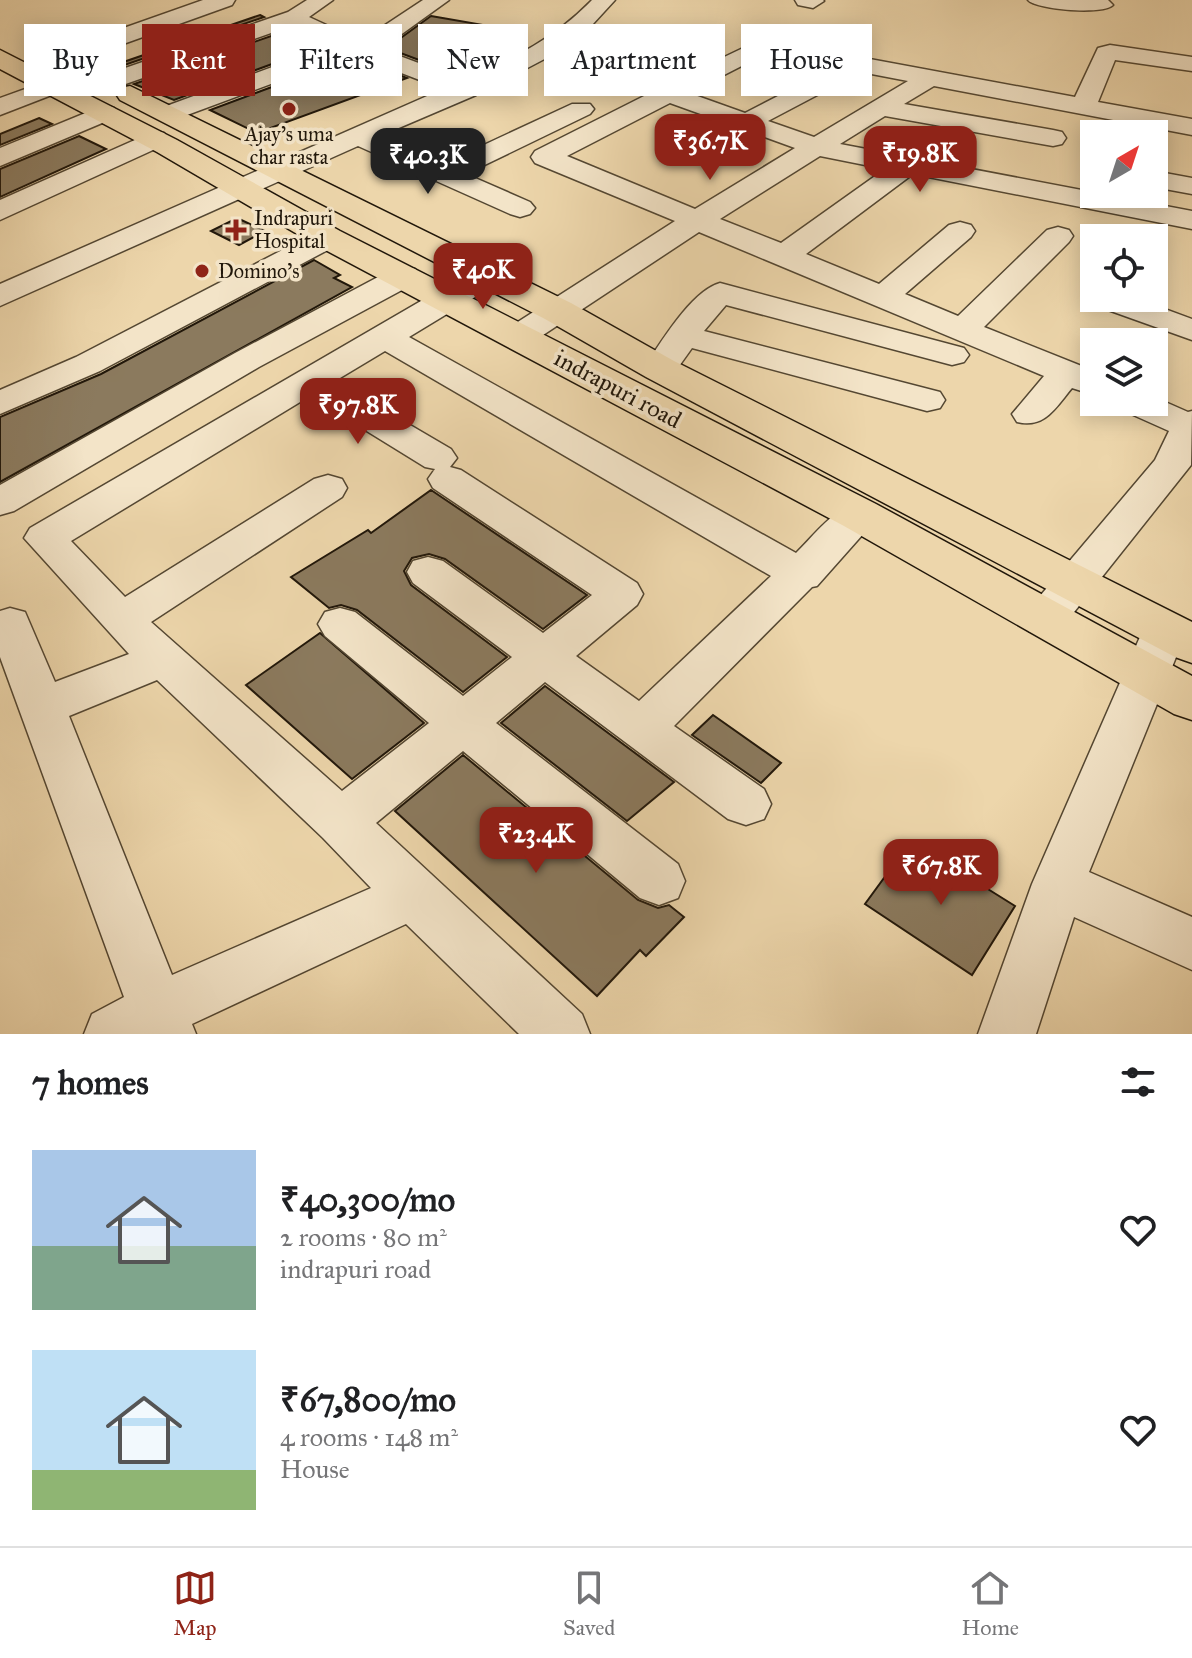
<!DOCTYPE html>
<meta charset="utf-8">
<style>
:root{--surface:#fff;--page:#f2f2f2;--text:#202124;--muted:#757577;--line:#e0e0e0;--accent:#8f2418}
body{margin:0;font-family:"IM FELL Great Primer",serif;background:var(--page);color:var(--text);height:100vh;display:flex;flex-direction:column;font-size:30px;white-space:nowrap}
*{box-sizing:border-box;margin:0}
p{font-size:26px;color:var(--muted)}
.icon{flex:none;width:44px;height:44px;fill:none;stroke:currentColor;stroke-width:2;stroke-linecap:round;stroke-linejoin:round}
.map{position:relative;height:1034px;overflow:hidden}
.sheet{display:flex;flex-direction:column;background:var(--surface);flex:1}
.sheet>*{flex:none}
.hud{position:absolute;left:24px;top:24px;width:1144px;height:72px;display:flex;gap:16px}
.needle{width:52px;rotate:39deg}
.controls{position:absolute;left:1080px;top:120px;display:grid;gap:16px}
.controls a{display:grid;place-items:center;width:88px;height:88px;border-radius:0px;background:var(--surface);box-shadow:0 4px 20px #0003;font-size:40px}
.price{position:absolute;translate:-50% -68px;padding:0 18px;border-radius:16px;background:var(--accent);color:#fff;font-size:26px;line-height:52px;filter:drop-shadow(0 2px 4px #0008)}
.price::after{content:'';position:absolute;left:50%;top:48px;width:24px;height:18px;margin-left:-12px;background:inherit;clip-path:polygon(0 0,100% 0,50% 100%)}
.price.current{background:#222;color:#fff}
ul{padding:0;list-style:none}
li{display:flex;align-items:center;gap:24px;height:200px;padding:0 32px}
li span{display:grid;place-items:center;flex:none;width:224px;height:160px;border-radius:0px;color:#555}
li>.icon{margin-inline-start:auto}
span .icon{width:96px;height:96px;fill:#fffc;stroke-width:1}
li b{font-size:34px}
h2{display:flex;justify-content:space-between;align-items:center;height:96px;padding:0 32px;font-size:34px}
.pill{padding:0 28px;border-radius:0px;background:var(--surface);box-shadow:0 4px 20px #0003;font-size:28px;line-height:72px}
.pill.current{background:var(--accent);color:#fff}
.menu{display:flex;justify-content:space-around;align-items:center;height:112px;border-top:2px solid var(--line);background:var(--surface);font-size:22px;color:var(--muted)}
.menu a{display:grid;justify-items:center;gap:4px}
.menu .current{color:var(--accent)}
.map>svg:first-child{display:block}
.building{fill:#8b7a5e;stroke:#21170a;stroke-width:2}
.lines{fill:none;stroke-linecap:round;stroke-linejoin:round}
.minor-casing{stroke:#544732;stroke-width:3}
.major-casing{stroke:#21170a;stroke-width:3}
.minor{fill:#f3e4c8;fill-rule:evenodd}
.major{fill:#edd6ab;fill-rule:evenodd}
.poi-dot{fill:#8f2418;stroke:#f3e4c8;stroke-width:3}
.labels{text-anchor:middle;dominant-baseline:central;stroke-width:7;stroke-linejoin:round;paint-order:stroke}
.far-poi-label{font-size:20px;fill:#21170a;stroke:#f3e4c8;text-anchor:start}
.street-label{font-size:24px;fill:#21170a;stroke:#f3e4c8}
</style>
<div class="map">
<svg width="1192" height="1034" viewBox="0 0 1192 1034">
<rect width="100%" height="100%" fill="#edd6ab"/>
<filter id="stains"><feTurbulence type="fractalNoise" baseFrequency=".0025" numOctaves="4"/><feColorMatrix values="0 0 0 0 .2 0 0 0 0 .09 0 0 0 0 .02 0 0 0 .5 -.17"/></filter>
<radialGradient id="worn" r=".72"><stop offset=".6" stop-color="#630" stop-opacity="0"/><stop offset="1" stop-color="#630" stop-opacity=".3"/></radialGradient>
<g class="building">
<path d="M 260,15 L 264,17 L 113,69 L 109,67 Z"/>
<path d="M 431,16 L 489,26 L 435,66 L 387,48 Z"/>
<path d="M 291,29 L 324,45 L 174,100 L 134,84 Z"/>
<path d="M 352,57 L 407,78 L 257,133 L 210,110 Z"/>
<path d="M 39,118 L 52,124 L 0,145 L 0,134 Z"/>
<path d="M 79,136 L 106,149 L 0,197 L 0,169 Z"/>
<path d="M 237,218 L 265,231 L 239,245 L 211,231 Z"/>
<path d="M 314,260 L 340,275 L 334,278 L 352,287 L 0,482 L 0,417 L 101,374 Z"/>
<path d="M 431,490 L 587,595 L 543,629 L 445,559 L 429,554 L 412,558 L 404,571 L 411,585 L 507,657 L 463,692 L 357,610 L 341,605 L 329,608 L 291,577 L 368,530 L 371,533 Z"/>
<path d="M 320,633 L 424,723 L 352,779 L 246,685 Z"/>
<path d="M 545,686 L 674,782 L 627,821 L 501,723 Z"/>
<path d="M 713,715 L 781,763 L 761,783 L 692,735 Z"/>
<path d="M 463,755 L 638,900 L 658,908 L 669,905 L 684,917 L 646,956 L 640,950 L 597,996 L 395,811 Z"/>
<path d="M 911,841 L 1015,906 L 972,975 L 865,904 Z"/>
</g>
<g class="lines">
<defs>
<g id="minor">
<path d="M 203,0 L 235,0 L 232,5 L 34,76 L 16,76 L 13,71 L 16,66 Z"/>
<path d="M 307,0 L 333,0 L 309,17 L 361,41 L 423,0 L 449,0 L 381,49 L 464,80 C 515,57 552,41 592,0 L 615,0 L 581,37 L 570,44 L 676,80 L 762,39 L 1075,97 L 1098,48 L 1110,45 L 1192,57 L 1192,71 L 1115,60 L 1098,102 L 1192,119 L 1192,135 L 934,86 L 904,104 L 1053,130 L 1062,132 L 1066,138 L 1062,144 L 1053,146 L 885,116 L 840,144 L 1192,211 L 1192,229 L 913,174 L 806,254 L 879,284 L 949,225 L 960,222 L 971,225 L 975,231 L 971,237 L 905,294 L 958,316 L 1047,230 L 1058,227 L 1069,230 L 1073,236 L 1069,242 L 984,327 L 1094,371 L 1094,395 L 1072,388 C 1056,407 1045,429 1017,422 L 1012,414 L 1044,376 L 699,232 L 531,343 L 519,346 L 507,343 L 502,336 L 507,329 L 675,221 L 535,163 L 531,157 L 535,151 L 656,90 L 554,54 L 476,95 L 380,136 L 443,164 L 572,104 L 590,104 L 594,109 L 590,114 L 466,174 L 530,202 L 535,208 L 530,214 L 520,217 L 510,214 L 358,146 L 0,306 L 0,284 L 443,89 L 352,54 L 179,118 L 161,118 L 157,113 L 161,108 L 332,45 L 291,26 L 117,87 L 99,87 L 96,82 L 99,77 L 288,12 ZM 765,54 L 834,67 L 745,113 L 689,93 ZM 861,72 L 908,81 L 814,137 L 768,121 ZM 670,103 L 795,148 L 695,209 L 567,156 ZM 820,156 L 885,169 L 781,243 L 720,219 Z"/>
<path d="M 795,0 L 823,0 L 824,1 L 813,8 L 798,5 Z"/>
<path d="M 1028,0 L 1108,0 L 1113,5 C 1104,15 1037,10 1028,0 Z"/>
<path d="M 53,79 L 62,81 L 65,86 L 62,91 L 0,115 L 0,98 Z"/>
<path d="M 105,105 L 114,108 L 118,113 L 114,118 L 0,166 L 0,148 Z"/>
<path d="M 155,131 L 164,133 L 168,139 L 164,145 L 0,220 L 0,200 Z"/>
<path d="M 1154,171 L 1192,178 L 1192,194 L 1154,187 Z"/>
<path d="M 328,229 L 339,232 L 343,238 L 339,244 L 100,371 L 0,414 L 0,390 L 76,357 L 317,232 Z"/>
<path d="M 404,267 L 415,269 L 420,276 L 415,283 L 259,367 L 14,511 L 0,515 L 0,485 L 235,353 L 393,269 Z"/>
<path d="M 487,267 L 498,269 L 503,276 L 498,283 L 409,337 L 796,553 C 818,532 841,496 874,505 L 880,515 L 817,586 L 812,587 L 674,726 L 764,789 L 771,804 L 764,819 L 746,825 L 728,819 L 545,682 L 496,723 L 678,864 L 685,881 L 678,898 L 659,905 L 640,898 L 463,751 L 376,823 L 582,1014 L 590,1034 L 519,1034 L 406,924 L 192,1024 L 196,1034 L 84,1034 L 92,1014 L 124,997 L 0,657 L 0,611 L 10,608 L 25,612 L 55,682 L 129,654 L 24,538 L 30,528 L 476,269 ZM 385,351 L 771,576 L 639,701 L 576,656 L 637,605 L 643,594 L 637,583 L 461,470 L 450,467 L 457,458 L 451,449 L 335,381 ZM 310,396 L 425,467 L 435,469 L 428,479 L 433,488 L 592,595 L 543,633 L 443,561 L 428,557 L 413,561 L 407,572 L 413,583 L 512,657 L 463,696 L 355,612 L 340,608 L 325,612 L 318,624 L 325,636 L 429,723 L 342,791 L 151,622 L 342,497 L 347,488 L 342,479 L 328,475 L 314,479 L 125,597 L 71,541 ZM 157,680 L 323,838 L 371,888 L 172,975 L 69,716 Z"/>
<path d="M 720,283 L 964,348 L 969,355 L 964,362 L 952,365 L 726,305 L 704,331 L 940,392 L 945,400 L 940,408 L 927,411 L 692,348 L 672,376 L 660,379 L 648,376 L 643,369 C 660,344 691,291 720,283 Z"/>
<path d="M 1094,291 L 1094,298 L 1135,298 L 1192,319 L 1192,340 L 1094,305 L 1089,298 Z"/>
<path d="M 1154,397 L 1188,412 L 1192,411 L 1191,465 L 1059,631 L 1044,636 L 1029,631 L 1022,620 L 1029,609 L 1155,460 L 1169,431 L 1122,410 L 1117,402 L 1154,402 Z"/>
<path d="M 1165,614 L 1181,618 L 1187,630 L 1089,872 L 1192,917 L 1192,970 L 1074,917 L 1036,1034 L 978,1034 L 1032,884 L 1143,630 L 1149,618 Z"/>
</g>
<g id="major">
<path d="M 0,50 L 177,140 L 340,231 L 876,504 L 1192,676 L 1192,720 L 1174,714 L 844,526 L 316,245 L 157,152 L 0,69 Z"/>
<path d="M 130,86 L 571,303 L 674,361 L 1192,622 L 1192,663 L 1175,657 L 646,377 L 545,319 L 120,100 L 116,94 L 120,88 Z"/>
</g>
</defs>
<use href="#minor" class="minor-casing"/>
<use href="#major" class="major-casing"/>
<use href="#minor" class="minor"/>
<use href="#major" class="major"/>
</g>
<g class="poi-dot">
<circle cx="289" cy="109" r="8"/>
<path d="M232 218h8v8h8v8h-8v8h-8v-8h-8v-8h8z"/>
<circle cx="202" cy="271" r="8"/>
</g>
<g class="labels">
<g class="far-poi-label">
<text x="289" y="134" text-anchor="middle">Ajay's uma<tspan x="289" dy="23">char rasta</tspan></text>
<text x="254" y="218">Indrapuri<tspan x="254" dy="23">Hospital</tspan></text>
<text x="218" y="271">Domino's</text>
</g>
<g class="street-label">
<text transform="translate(618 389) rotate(28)">indrapuri road</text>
</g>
</g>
<rect width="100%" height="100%" filter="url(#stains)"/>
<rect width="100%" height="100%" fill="url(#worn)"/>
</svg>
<div class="controls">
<a><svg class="needle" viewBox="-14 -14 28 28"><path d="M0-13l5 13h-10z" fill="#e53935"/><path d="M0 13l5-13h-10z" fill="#757577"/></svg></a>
<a><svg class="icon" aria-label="locate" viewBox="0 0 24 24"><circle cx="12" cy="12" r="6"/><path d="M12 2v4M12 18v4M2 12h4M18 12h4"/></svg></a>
<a><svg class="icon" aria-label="layers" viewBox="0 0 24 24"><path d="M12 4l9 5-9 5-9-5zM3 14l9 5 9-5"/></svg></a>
</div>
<b class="price" style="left:710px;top:182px">₹36.7K</b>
<b class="price" style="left:920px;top:194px">₹19.8K</b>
<b class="price current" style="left:428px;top:196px">₹40.3K</b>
<b class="price" style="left:483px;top:311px">₹40K</b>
<b class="price" style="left:358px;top:446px">₹97.8K</b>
<b class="price" style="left:536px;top:875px">₹23.4K</b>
<b class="price" style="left:941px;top:907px">₹67.8K</b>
<div class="hud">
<a class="pill">Buy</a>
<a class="pill current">Rent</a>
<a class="pill">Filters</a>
<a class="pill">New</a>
<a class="pill">Apartment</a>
<a class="pill">House</a>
</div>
</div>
<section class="sheet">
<h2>7 homes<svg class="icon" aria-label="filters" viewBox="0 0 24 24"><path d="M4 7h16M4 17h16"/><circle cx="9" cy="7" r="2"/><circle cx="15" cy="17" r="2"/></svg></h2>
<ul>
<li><span style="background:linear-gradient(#a9c7e8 60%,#7fa58c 0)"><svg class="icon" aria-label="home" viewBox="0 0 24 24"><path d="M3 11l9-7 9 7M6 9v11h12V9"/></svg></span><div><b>₹40,300/mo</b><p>2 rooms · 80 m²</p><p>indrapuri road</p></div><svg class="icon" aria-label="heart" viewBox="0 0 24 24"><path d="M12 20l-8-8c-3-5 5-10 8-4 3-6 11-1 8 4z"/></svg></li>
<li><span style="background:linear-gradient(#bfe0f5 75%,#8fb573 0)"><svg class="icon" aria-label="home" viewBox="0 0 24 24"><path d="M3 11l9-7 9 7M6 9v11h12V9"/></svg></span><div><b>₹67,800/mo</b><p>4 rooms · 148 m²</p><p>House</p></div><svg class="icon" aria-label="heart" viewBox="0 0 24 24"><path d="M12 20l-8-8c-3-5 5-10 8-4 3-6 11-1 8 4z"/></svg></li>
</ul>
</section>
<nav class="menu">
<a class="current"><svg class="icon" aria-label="map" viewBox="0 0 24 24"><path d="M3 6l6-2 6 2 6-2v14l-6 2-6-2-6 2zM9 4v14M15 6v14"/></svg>Map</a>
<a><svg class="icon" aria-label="saved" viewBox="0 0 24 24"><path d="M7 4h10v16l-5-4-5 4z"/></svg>Saved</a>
<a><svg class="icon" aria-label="home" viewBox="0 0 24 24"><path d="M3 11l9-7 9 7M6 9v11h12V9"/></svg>Home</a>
</nav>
